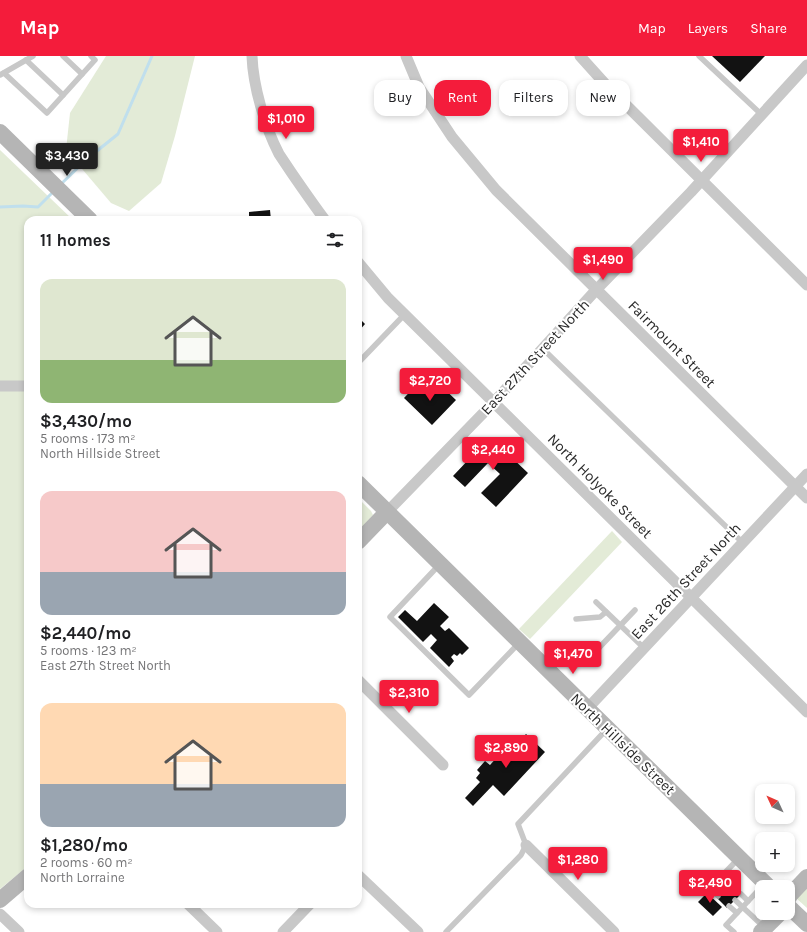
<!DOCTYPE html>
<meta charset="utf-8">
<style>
:root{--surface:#fff;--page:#f2f2f2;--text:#202124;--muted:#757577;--accent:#f41c3b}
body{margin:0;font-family:Karla,sans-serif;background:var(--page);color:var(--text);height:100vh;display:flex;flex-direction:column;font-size:15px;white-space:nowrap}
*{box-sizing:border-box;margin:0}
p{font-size:13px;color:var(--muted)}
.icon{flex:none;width:22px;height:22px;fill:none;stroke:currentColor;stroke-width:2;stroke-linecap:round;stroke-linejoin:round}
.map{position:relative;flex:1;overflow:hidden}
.side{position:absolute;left:24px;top:160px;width:338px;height:692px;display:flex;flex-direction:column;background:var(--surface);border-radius:12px;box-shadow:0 2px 6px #0003}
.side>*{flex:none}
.hud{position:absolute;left:374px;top:24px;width:373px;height:36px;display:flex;gap:8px}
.needle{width:26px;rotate:314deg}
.controls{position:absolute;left:755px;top:728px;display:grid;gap:8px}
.controls a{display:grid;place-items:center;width:40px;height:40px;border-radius:8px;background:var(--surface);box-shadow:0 2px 6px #0003;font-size:20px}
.price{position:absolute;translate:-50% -34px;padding:0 9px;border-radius:4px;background:var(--accent);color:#fff;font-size:13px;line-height:26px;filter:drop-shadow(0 1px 2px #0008)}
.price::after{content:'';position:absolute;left:50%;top:24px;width:12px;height:9px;margin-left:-6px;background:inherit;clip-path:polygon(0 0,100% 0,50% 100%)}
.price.on{background:#222;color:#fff}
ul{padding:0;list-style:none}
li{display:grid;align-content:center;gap:8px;height:212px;padding:0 16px}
li span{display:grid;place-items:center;height:124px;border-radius:12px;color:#555}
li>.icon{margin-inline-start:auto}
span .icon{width:72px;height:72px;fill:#fffc;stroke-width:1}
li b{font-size:17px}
h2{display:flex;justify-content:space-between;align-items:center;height:48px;padding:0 16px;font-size:17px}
.pill{padding:0 14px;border-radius:12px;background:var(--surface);box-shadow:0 2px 6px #0003;font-size:14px;line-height:36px}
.pill.on{background:var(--accent);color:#fff}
header{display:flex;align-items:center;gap:24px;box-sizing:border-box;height:56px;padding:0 20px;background:var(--accent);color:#fff}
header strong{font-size:19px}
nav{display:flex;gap:22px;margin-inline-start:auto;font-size:14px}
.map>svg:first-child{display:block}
.green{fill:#e3ebd7}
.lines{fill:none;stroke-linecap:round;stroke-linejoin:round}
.stream{stroke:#c0dfed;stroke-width:3}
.building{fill:#121212}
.lane{stroke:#c8c8c8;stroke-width:5.5}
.street{stroke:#c8c8c8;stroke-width:11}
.secondary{stroke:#b5b5b5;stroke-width:16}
.labels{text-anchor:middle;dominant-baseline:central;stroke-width:4;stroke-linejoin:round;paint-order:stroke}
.street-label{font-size:15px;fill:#2b2b2b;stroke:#fff}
</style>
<header>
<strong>Map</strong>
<nav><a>Map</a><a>Layers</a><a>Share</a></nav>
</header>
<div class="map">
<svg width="807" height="876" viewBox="0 0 807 876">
<rect width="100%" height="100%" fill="#fff"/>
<g class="green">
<path d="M 106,0 L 195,0 L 175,80 L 161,127 L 129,155 L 111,147 L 66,94 L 70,57 Z"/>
<path d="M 0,94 L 73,164 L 28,164 L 28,810 L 0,833 Z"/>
<path d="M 358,442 L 371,455 L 373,459 L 358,477 Z"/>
<path d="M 612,475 L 622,486 L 530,583 L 519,573 Z"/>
<path d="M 807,830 L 807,852 L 796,842 Z"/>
</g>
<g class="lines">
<g class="stream">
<path d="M 60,129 L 87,103 L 118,78 L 152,0"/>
<path d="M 0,151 L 23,150 L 38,151 L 53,136"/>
</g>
</g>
<g class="building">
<path d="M 712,0 L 765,0 L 740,26 Z"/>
<path d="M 270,154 L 271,164 L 249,164 L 249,156 Z"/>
<path d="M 358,261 L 365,268 L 358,276 Z"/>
<path d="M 419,326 L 432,338 L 440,329 L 456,344 L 432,369 L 404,342 Z"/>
<path d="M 490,381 L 528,417 L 496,451 L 481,437 L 500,418 L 488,407 L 465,431 L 453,420 Z"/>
<path d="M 434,547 L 449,561 L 440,570 L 445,575 L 449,572 L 469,592 L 462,599 L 460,597 L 457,600 L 454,598 L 451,601 L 454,605 L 449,611 L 430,592 L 437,584 L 431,578 L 423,586 L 398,561 L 405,554 L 417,565 Z"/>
<path d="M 526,678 L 545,696 L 504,740 L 493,729 L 473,750 L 465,742 L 480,726 L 476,722 L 480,717 L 477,714 L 485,705 L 490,709 L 501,697 L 505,701 Z"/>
<path d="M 731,826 L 742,837 L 727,852 L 716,841 Z"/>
<path d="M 707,837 L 722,851 L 713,860 L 698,846 Z"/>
</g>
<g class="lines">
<g class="lane">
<path d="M 63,0 L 82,18"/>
<path d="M 699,0 L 762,59"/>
<path d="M 26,4 L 63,39"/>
<path d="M 4,17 L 47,57 L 95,4 L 91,0"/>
<path d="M 0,19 L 33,0"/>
<path d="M 543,293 L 743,487"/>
<path d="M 358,307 L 405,258"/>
<path d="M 440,508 L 390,561 L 469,639 L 519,587"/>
<path d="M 596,546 L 644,592"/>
<path d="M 576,563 L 600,561 L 606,556"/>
<path d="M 595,596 L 635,554"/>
<path d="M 722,820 L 730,827"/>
<path d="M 717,825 L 711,832 L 718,840"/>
<path d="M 725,833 L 717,825 L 739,802"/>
<path d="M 741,838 L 748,845"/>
<path d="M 735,844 L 764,871"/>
<path d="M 729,850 L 737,857"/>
<path d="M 446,876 L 521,799 L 526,789 L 518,768 L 606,674"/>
<path d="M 734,876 L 726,869 L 765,827"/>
</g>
<g class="street">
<path d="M 252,0 C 253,30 265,71 279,98 C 283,104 287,110 291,116 C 302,132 313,148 325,164"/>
<path d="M 406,0 L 419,31 L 452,81 L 496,134 L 807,442"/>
<path d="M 580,0 L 607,30 L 807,229"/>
<path d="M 358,206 L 388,242 L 807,656"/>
<path d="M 0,330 L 28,330"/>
<path d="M 387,456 L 494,346 L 596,234 L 691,136 L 807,9"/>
<path d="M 358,624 L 443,709"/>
<path d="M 587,653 L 807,418"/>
<path d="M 526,789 L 614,876"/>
<path d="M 358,819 L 418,876"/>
<path d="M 188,848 L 217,876"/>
<path d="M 0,858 L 19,876"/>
<path d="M 283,876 L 310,848"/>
</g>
<g class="secondary">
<path d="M 0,76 L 90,164"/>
<path d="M 358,427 L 769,831"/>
<path d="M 358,486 L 387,456"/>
<path d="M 788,843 L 791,838 L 807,821"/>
<path d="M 0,844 L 28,820"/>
<path d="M 788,850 L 807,868"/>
<path d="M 761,876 L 780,857"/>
</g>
</g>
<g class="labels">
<g class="street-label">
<text transform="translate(672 288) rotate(45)">Fairmount Street</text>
<text transform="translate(535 301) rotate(-47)">East 27th Street North</text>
<text transform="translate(600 430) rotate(45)">North Holyoke Street</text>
<text transform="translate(686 525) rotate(-47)">East 26th Street North</text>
<text transform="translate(623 688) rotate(44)">North Hillside Street</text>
</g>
</g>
</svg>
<div class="controls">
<a><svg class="needle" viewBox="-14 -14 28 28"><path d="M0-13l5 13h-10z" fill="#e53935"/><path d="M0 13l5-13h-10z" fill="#757577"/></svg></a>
<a>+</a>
<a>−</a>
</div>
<b class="price" style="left:286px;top:84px">$1,010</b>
<b class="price" style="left:701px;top:107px">$1,410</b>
<b class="price on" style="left:67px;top:121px">$3,430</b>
<b class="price" style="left:603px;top:225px">$1,490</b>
<b class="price" style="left:430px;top:346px">$2,720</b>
<b class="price" style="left:493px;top:415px">$2,440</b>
<b class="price" style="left:573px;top:619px">$1,470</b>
<b class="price" style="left:409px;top:658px">$2,310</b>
<b class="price" style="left:506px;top:713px">$2,890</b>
<b class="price" style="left:578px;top:825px">$1,280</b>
<b class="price" style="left:710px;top:848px">$2,490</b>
<div class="hud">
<a class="pill">Buy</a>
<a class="pill on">Rent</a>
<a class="pill">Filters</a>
<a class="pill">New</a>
</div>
<section class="side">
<h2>11 homes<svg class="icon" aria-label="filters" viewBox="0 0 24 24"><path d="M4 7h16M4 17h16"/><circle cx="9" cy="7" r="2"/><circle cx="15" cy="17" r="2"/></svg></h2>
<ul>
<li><span style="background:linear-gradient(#dfe7d0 65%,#8fb573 0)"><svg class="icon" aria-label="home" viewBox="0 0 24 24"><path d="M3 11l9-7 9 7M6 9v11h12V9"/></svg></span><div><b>$3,430/mo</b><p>5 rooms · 173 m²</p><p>North Hillside Street</p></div></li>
<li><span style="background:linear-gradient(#f6c9c9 65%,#9aa5b1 0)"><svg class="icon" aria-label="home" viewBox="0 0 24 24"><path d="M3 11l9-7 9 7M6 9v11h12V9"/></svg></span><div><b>$2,440/mo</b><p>5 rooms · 123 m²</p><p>East 27th Street North</p></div></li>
<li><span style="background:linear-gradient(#ffd9b3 65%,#9aa5b1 0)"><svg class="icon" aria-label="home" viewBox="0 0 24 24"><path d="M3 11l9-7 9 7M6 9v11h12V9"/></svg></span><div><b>$1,280/mo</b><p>2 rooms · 60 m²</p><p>North Lorraine</p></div></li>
</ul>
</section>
</div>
